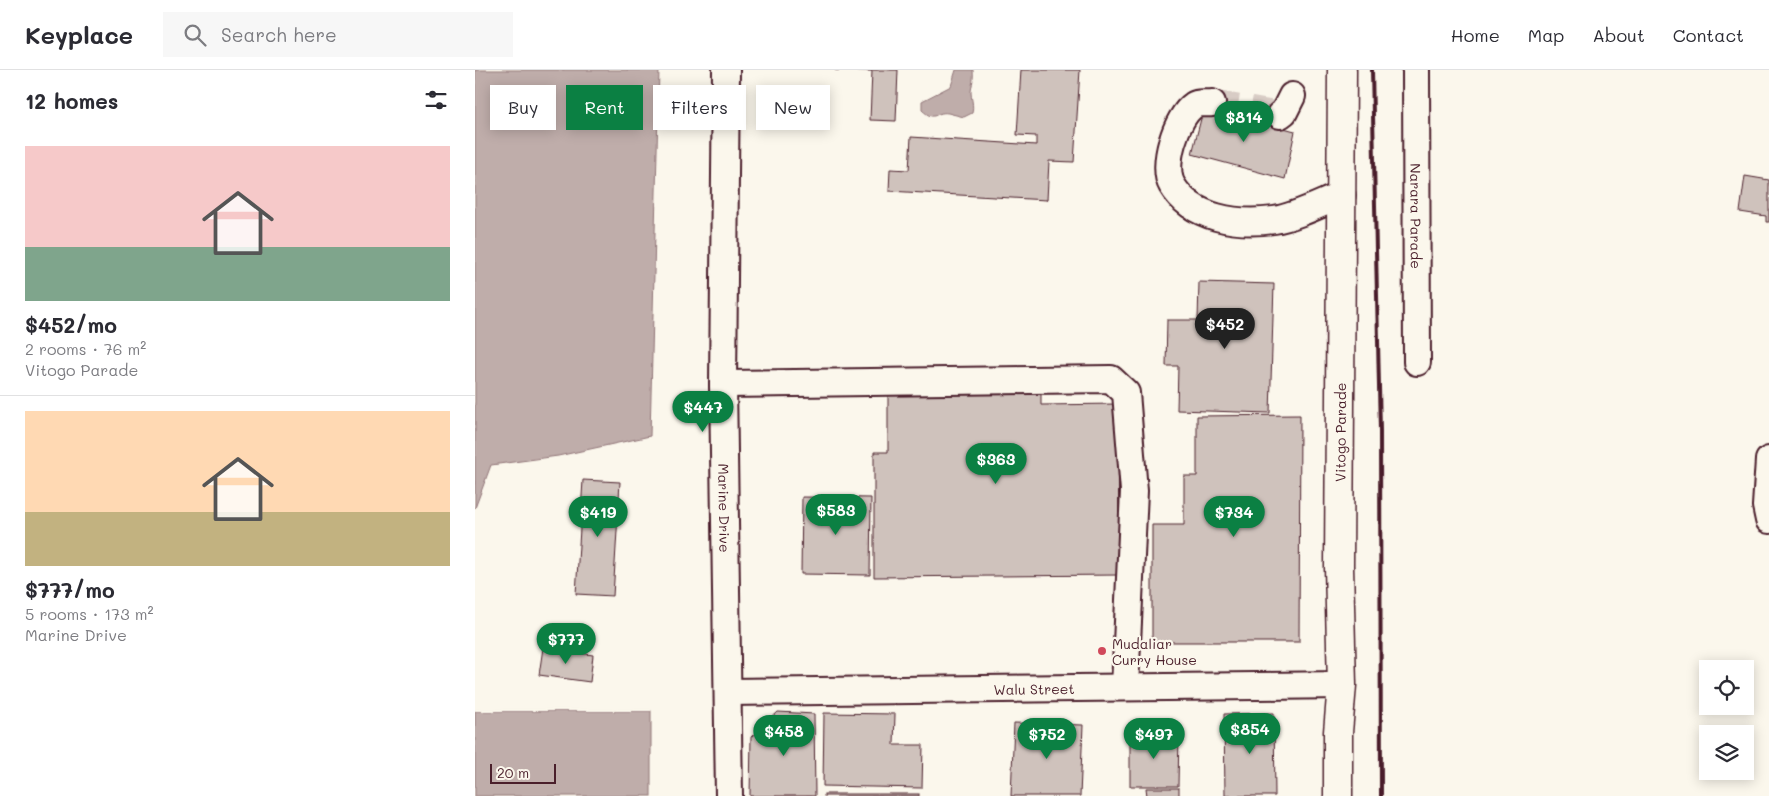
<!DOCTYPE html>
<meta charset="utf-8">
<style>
:root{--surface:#fff;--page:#f7f7f7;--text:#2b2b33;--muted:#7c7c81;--line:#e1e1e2;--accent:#0b8043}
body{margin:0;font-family:Mali,sans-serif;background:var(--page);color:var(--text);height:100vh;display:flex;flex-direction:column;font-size:19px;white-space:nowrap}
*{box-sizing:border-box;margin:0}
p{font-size:16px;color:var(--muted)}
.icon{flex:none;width:28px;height:28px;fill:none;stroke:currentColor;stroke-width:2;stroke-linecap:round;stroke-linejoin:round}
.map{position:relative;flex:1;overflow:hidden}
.drawer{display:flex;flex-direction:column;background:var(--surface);width:475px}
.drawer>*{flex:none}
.hud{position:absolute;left:15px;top:15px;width:475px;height:45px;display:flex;gap:10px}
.buttons{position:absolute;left:1224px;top:590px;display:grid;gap:10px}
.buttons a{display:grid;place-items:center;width:55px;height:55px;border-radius:0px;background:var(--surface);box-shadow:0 2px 12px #0003;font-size:25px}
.scale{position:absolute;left:15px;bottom:12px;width:66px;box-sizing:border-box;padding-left:5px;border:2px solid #4a1f2b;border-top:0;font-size:14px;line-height:18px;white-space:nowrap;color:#4a1f2b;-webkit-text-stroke:4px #fbf7ec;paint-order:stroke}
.price{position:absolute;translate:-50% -42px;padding:0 11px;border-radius:18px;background:var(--accent);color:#fff;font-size:16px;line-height:32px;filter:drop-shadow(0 1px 2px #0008)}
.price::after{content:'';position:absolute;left:50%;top:30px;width:15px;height:11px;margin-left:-8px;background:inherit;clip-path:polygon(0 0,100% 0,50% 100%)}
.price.selected{background:#222;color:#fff}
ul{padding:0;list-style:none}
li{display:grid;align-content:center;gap:10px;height:265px;padding:0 25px}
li+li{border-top:1px solid var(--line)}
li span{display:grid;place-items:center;height:155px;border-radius:0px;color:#555}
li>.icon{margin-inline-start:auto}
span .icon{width:90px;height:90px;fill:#fffc;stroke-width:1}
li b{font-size:21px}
h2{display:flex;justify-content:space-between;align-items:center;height:60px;padding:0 25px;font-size:21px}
.chip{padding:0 18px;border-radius:0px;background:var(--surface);box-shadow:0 2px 12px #0003;font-size:18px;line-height:45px}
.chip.selected{background:var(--accent);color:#fff}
header{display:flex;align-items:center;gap:30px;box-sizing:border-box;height:70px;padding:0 25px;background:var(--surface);border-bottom:1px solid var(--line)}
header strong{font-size:24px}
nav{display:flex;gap:28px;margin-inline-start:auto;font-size:18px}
.search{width:350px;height:45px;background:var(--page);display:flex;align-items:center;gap:12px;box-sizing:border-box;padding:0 18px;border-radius:0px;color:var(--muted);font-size:19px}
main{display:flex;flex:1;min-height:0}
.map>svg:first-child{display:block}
.water{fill:#bfadaa;stroke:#907477}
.pier{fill:#fbf7ec}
.building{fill:#cfc2bc;stroke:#4a1f2b}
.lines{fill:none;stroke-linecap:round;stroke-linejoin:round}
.minor-tunnel{stroke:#d8ccc5;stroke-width:26;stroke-dasharray:26 13;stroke-linecap:butt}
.minor-casing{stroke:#4a1f2b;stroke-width:30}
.major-casing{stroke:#4a1f2b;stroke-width:31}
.minor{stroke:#fbf7ec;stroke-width:26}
.major{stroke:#fbf7ec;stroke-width:28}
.rail{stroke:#4a1f2b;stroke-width:4}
.poi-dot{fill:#d1495b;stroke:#fbf7ec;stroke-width:2}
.labels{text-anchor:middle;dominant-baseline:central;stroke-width:4.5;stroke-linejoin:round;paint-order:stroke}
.street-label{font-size:14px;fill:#4a1f2b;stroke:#fbf7ec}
.poi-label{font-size:14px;fill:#4a1f2b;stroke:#fbf7ec;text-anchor:start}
</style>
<header>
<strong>Keyplace</strong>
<div class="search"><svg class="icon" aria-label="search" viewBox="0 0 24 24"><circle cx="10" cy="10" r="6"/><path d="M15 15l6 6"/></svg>Search here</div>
<nav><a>Home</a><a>Map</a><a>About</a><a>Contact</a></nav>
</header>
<main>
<section class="drawer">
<h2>12 homes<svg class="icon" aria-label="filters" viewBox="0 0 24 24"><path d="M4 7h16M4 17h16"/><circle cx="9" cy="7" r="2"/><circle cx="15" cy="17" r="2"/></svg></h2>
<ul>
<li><span style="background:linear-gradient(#f6c9c9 65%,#7fa58c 0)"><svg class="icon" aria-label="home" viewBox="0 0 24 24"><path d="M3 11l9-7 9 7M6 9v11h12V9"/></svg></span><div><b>$452/mo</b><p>2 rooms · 76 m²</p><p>Vitogo Parade</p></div></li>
<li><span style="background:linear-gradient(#ffd9b3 65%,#c2b280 0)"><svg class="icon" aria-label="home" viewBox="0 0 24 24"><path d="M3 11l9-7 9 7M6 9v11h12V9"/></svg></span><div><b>$777/mo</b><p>5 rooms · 173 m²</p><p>Marine Drive</p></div></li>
</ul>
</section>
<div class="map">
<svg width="1294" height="726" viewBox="0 0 1294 726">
<rect width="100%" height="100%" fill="#fbf7ec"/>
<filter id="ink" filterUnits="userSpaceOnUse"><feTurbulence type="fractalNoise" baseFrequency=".02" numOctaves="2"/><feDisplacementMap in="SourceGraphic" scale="10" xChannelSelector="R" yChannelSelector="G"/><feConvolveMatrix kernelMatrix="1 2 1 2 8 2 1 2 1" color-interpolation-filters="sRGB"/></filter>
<g filter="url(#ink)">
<g class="water">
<path d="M 0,0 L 184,0 L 175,366 L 83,386 L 16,395 L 0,438 Z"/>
<path d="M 481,0 L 498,0 C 499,9 497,14 496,21 C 496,29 499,35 497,43 L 489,47 C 484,46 478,44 473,43 C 459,41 461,53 447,40 L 447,31 L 476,16 Z"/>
<rect x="0" y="641" width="176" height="85"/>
</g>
<rect class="pier" x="0" y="639" width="176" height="2"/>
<g class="building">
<path d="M 360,0 L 423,0 L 421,51 L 395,50 L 397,1 Z"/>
<path d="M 546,0 L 605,0 L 599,92 L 574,91 L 572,130 L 414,121 L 415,99 L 434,100 L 436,67 L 561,75 L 561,66 L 542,65 Z"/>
<path d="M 729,37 L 820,61 L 810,109 L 717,84 Z"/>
<path d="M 1270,106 L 1294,110 L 1294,152 L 1291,152 L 1291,146 L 1265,142 Z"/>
<path d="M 724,212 L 799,214 L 795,343 L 702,340 L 703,296 L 691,296 L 692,250 L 723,250 Z"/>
<path d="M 566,315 L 566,335 L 643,334 L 644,505 L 399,507 L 399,382 L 413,382 L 413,316 Z"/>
<path d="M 825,345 L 824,572 L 677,572 L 677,455 L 709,455 L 709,406 L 722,406 L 722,346 Z"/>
<path d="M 108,410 L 145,412 L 138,526 L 101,524 Z"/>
<path d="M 327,427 L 396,428 L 395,505 L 326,504 Z"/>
<path d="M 68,578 L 118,585 L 115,612 L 64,605 Z"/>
<path d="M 303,642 L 339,644 L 340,726 L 275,726 L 276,667 Z"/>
<path d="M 349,643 L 420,644 L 419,675 L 448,675 L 447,718 L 348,716 Z"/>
<path d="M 799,643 L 800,726 L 750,726 L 749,644 Z"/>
<path d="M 539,653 L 608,655 L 605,726 L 536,726 Z"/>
<path d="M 655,664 L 704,664 L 703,716 L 655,716 Z"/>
<path d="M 671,718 L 704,718 L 704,726 L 672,726 Z"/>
<rect x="349" y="724" width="95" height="2"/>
</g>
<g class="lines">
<path class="minor-tunnel" d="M 737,33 L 805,45"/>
<defs>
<g id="minor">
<path id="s1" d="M 251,0 L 248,314 L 254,726"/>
<path id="s2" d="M 941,0 L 942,292"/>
<path d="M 737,33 C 732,34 723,32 719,35 C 701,47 686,96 697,115 C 717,149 763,155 799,150 C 820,147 847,133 867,125"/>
<path d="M 805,45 L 809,42 L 817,26"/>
<path d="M 248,314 L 636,309 L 651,323 L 659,421 L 650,617"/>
<path d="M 1294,390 L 1291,436 L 1294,450"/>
<path id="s3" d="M 253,622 L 867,615"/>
</g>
<g id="major">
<path id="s4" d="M 863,726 L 863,662 L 867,615 L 864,497 L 867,0"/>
</g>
</defs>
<use href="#minor" class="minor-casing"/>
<use href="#major" class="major-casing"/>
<use href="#minor" class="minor"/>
<use href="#major" class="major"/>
<path class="rail" d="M 897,0 L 905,361 L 906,726"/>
</g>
</g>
<circle class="poi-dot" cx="627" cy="581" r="5"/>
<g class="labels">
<g class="street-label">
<text stroke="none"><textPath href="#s2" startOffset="146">Narara Parade</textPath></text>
<text stroke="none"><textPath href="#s4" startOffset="364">Vitogo Parade</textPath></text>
<text stroke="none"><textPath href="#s1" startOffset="438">Marine Drive</textPath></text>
<text stroke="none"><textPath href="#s3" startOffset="306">Walu Street</textPath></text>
</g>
<g class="poi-label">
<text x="637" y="573">Mudaliar<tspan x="637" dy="16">Curry House</tspan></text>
</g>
</g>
</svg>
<div class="buttons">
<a><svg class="icon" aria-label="locate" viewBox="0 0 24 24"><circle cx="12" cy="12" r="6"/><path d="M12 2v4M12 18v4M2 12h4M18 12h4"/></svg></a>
<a><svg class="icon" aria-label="layers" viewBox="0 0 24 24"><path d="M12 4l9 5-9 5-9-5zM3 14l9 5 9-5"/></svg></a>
</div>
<div class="scale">20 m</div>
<b class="price" style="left:769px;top:73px">$814</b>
<b class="price selected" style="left:750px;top:280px">$452</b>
<b class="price" style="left:228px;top:363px">$447</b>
<b class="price" style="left:521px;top:415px">$363</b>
<b class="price" style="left:361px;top:466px">$583</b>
<b class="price" style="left:123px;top:468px">$419</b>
<b class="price" style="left:759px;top:468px">$734</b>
<b class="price" style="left:91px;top:595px">$777</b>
<b class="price" style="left:775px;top:685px">$854</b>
<b class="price" style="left:309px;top:687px">$458</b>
<b class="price" style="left:572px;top:690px">$752</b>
<b class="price" style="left:679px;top:690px">$497</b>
<div class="hud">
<a class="chip">Buy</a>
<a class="chip selected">Rent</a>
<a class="chip">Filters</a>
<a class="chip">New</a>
</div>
</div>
</main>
